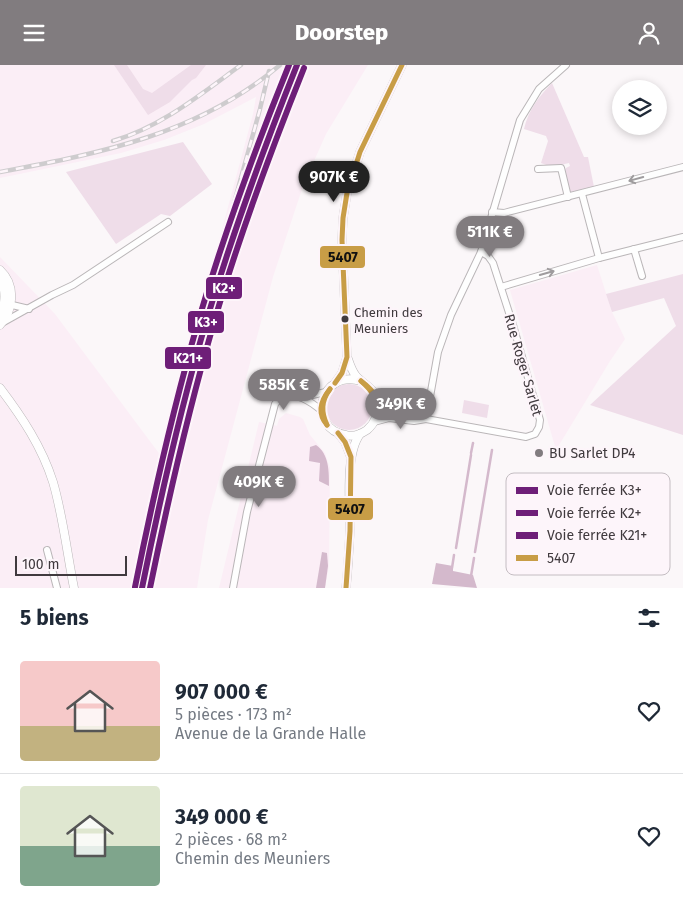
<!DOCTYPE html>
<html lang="fr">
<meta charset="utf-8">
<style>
:root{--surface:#fff;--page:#f6f6f7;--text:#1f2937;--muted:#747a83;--line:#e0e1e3;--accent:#817c7f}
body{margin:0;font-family:"Fira Sans",sans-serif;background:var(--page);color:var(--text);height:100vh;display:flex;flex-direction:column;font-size:19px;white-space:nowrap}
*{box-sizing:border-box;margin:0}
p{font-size:16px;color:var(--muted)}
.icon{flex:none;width:28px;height:28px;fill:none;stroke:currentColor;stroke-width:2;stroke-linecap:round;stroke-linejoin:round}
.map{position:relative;height:523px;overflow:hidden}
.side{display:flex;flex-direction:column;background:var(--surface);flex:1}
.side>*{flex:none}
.controls{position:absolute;left:612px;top:15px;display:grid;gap:10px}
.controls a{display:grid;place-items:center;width:55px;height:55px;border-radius:50%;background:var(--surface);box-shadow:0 2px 8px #0003;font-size:25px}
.scale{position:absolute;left:15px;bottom:12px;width:112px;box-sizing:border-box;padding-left:5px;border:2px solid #403a3e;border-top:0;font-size:14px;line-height:18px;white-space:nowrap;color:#403a3e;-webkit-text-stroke:4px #fdf5fa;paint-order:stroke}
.price{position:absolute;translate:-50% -42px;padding:0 11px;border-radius:18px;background:var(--accent);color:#fff;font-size:16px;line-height:32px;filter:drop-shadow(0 1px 2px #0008)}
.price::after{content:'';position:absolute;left:50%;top:30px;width:15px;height:11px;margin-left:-8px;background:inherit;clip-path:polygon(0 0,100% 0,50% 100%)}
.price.current{background:#222;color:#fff}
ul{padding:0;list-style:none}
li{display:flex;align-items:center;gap:15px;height:125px;padding:0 20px}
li+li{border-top:1px solid var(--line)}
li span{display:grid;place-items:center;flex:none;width:140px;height:100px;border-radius:5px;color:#555}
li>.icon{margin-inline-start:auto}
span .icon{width:60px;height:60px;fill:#fffc;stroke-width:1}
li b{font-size:21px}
h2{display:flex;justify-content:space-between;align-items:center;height:60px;padding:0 20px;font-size:21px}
header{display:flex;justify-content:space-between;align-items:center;height:65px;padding:0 20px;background:var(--accent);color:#fff;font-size:22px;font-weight:800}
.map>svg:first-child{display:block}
.built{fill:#fbeef6}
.green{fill:#efdde9}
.water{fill:#d4b9cc}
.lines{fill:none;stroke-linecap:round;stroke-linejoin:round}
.stream{stroke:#d4b9cc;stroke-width:2.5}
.minor-casing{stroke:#bab6b8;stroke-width:8}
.tertiary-casing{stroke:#bab6b8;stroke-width:9}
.minor{stroke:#fefefe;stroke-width:6}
.tertiary{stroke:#fefefe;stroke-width:8}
.rail-casing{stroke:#ceccce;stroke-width:4.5}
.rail{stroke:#fdf5fa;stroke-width:2.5;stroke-dasharray:8;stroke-linecap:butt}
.bus-1-casing{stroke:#fdf5fa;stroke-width:9}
.bus-1{stroke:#c89d46;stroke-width:5}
.rail-1-casing{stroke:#fdf5fa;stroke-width:10}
.rail-2-casing{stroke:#fdf5fa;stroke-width:10}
.rail-3-casing{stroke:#fdf5fa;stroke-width:10}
.rail-1{stroke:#6e1e78;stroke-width:6}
.rail-2{stroke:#6e1e78;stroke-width:6}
.rail-3{stroke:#6e1e78;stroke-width:6}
.oneway{stroke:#9f9c9e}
.bus-dot{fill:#403a3e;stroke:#fdf5fa;stroke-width:2}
.poi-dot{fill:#817c7f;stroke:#fdf5fa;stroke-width:2}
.labels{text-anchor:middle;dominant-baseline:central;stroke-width:4.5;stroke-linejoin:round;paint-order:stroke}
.bus-label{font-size:13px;fill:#403a3e;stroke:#fdf5fa;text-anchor:start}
.street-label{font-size:14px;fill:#403a3e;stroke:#fdf5fa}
.poi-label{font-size:14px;fill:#403a3e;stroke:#fdf5fa;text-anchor:start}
.key{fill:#fdf5fa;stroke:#c4bdc2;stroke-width:1}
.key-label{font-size:14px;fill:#403a3e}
.line-badge{stroke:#fdf5fa;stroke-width:2}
.badge-label{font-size:14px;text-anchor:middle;font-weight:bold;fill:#fff}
.pale-badge-label{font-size:14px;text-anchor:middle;font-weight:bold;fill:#111}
</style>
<header><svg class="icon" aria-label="menu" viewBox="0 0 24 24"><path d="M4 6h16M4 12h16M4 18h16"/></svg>Doorstep<svg class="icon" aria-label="person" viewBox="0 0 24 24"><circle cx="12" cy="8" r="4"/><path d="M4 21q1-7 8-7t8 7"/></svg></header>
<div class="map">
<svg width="683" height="523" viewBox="0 0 683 523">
<rect width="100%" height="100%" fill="#fbf7f9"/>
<g class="built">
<path d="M 0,0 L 368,0 L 326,69 L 303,121 L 273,212 L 208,455 L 197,523 L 0,523 L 0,192 L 55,249 L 161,391 L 253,49 L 256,32 L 204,59 L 164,75 L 121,88 L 0,113 Z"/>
<path d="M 597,200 L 612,247 L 625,274 L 610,296 L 556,385 L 510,225 Z"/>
<path d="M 286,348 L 300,352 L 303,354 L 310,370 L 325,388 L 330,403 L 329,501 L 325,523 L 219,523 L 259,357 L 277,361 L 279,354 Z"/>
</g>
<g class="green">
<path d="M 114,0 L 127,0 L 143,24 L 152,28 L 191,0 L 206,0 L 196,13 L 192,15 L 170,37 L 148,50 Z"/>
<path d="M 552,18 L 584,92 L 588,92 L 594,122 L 571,129 L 564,107 L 566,103 L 570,101 L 569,98 L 552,102 L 541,98 L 548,76 L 546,71 L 524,64 C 528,46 539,31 552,18 Z"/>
<path d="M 183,77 L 212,119 L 170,151 L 161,149 L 116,179 L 66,107 Z"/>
<path d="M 683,209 L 683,370 L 590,340 L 676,261 L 664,233 L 612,247 L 606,229 Z"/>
<circle cx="349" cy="342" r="23"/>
<path d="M 464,335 L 489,340 L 487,353 L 462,348 Z"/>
</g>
<g class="water">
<path d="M 316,380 C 329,389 329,406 329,421 L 319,416 L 320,398 L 309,396 L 310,382 Z"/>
<path d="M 322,487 L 327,488 L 328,501 L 325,523 L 316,523 Z"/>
<path d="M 436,498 L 453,501 L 453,506 L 473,510 L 477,523 L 432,519 Z"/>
</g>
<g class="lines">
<g class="stream">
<path d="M 471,388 L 473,378"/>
<path d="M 456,483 L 471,390"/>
<path d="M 475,487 L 492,385"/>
<path d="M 452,503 L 454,490"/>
<path d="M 471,511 L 474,493"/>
</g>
<defs>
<g id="minor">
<path d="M 538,104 L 561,103 L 568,132"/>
<path d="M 582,129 L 599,193"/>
<path d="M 492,147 L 504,148 L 683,102"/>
<path d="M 634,184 L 642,211"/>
<path d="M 501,222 L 599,193 L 683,172"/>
<path d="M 8,239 L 29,244"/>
<path d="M 2,258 L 52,230 L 73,220 L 168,157"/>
<path d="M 303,332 L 326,327"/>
<path d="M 378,337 C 392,345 408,345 420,354"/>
<path d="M 426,354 L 526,372 L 535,369 L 539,362 L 540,355 L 513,260 L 493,198 L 488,191 L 481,187"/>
<path d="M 374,357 L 389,353 L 414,356 L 426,354 L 438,287 L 451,250 L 481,187 L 520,55 L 539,24 L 566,0"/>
<path d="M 47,485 L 57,523"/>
<path d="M 233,523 L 247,447 L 275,339 L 281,332 C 297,327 310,336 322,346"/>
</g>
<g id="tertiary">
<path d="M 0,205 C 16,220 14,245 0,260"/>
<path d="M 0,211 C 6,225 6,238 0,251"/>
<path d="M 348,294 C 350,300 352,306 356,311 C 364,320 375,323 378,337 C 380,347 375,358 367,365 C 361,369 353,372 346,370 C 306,364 319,303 361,316"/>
<path d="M 335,318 L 342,308 L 347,292 L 342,175 L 343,153 L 347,128 L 360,87 L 402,0"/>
<path d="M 0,323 C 22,352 42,382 53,417 C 63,451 67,488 74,523"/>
<path d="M 338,368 L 345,377 L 350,390"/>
<path d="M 346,523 C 348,504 349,484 350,465 C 350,439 345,389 360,369"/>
</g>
</defs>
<use href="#minor" class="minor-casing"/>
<use href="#tertiary" class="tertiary-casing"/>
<use href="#minor" class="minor"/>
<use href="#tertiary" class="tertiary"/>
<defs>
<g id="rail">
<path d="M 113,76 C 161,62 201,29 241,0"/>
<path d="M 0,107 C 102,88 198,69 280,0"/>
<path d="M 194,283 L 260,44 L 269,6"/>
</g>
</defs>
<use href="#rail" class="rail-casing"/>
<use href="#rail" class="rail"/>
<defs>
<g id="bus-1">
<path d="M 361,316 C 373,325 380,333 376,348"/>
<path d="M 361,316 C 371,325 378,333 376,348"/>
<path d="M 335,318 L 342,308 L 347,292 L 342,175 L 343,153 L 347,128 L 360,87 L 402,0"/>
<path d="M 327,360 C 317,348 321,335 330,324"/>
<path d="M 327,360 C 321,347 321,336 330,324"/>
<path d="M 338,368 L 345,377 L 351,392 L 350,466 L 346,523"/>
</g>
</defs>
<use href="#bus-1" class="bus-1-casing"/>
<use href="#bus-1" class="bus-1"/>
<defs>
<path id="rail-1" d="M 142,523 C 160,434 180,345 206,257 C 232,170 263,85 297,0"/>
<path id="rail-2" d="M 150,523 C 168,435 188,347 213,261 C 238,173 270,88 304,3"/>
<path id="rail-3" d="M 135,522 C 153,432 173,344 198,257 C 224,169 255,84 289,0"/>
</defs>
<use href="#rail-1" class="rail-1-casing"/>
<use href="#rail-2" class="rail-2-casing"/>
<use href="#rail-3" class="rail-3-casing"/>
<use href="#rail-1" class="rail-1"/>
<use href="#rail-2" class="rail-2"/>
<use href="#rail-3" class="rail-3"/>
</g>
<defs><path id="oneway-shaft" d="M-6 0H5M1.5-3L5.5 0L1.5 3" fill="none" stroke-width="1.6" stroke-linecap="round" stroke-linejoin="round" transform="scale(1.25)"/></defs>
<g class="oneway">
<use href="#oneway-shaft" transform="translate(636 114) rotate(165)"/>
<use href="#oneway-shaft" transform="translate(547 208) rotate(-16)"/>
</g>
<circle class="bus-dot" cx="345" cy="254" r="4.5"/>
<circle class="poi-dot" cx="539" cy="388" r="5"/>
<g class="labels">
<g class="bus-label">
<text x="354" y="247">Chemin des<tspan x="354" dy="16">Meuniers</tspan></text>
</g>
<g class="street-label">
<text transform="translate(523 300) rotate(74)">Rue Roger Sarlet</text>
</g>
<g class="poi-label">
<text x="549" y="388">BU Sarlet DP4</text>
</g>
</g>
<rect x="506" y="408" width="164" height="102" rx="8" class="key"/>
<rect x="516" y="422" width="22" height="7" fill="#6e1e78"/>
<rect x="516" y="445" width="22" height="6" fill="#6e1e78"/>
<rect x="516" y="467" width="22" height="7" fill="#6e1e78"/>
<rect x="516" y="490" width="22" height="6" fill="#c89d46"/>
<g class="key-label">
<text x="547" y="430">Voie ferrée K3+</text>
<text x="547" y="453">Voie ferrée K2+</text>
<text x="547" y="475">Voie ferrée K21+</text>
<text x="547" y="498">5407</text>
</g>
<g class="line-badge">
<rect x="319" y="180" width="47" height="24" rx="5" fill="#c89d46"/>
<rect x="205" y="211" width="38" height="24" rx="5" fill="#6e1e78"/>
<rect x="187" y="245" width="38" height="24" rx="5" fill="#6e1e78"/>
<rect x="164" y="281" width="48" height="24" rx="5" fill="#6e1e78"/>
<rect x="327" y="432" width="47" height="24" rx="5" fill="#c89d46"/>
</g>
<g class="badge-label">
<text x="224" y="228">K2+</text>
<text x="206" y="262">K3+</text>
<text x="188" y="298">K21+</text>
</g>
<g class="pale-badge-label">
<text x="343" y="197">5407</text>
<text x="350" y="449">5407</text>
</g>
</svg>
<div class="controls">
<a><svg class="icon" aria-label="layers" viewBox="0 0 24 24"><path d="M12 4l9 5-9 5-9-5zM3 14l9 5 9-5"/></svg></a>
</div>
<div class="scale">100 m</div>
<b class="price current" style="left:334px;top:138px">907K €</b>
<b class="price" style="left:490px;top:193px">511K €</b>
<b class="price" style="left:284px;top:346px">585K €</b>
<b class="price" style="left:401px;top:365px">349K €</b>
<b class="price" style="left:259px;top:443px">409K €</b>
</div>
<section class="side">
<h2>5 biens<svg class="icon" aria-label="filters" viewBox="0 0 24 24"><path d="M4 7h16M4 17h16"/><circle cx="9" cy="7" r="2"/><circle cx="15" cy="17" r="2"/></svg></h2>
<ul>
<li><span style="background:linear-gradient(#f6c9c9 65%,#c2b280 0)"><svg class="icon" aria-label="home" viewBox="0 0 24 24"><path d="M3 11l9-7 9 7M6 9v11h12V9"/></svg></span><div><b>907 000 €</b><p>5 pièces · 173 m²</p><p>Avenue de la Grande Halle</p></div><svg class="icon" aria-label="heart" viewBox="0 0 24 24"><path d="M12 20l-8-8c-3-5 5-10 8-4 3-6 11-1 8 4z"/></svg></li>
<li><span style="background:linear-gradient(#dfe7d0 60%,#7fa58c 0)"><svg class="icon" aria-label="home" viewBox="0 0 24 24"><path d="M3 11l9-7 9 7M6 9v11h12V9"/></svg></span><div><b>349 000 €</b><p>2 pièces · 68 m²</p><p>Chemin des Meuniers</p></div><svg class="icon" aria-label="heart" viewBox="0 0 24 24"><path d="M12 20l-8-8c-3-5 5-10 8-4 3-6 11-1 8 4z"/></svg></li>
</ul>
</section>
